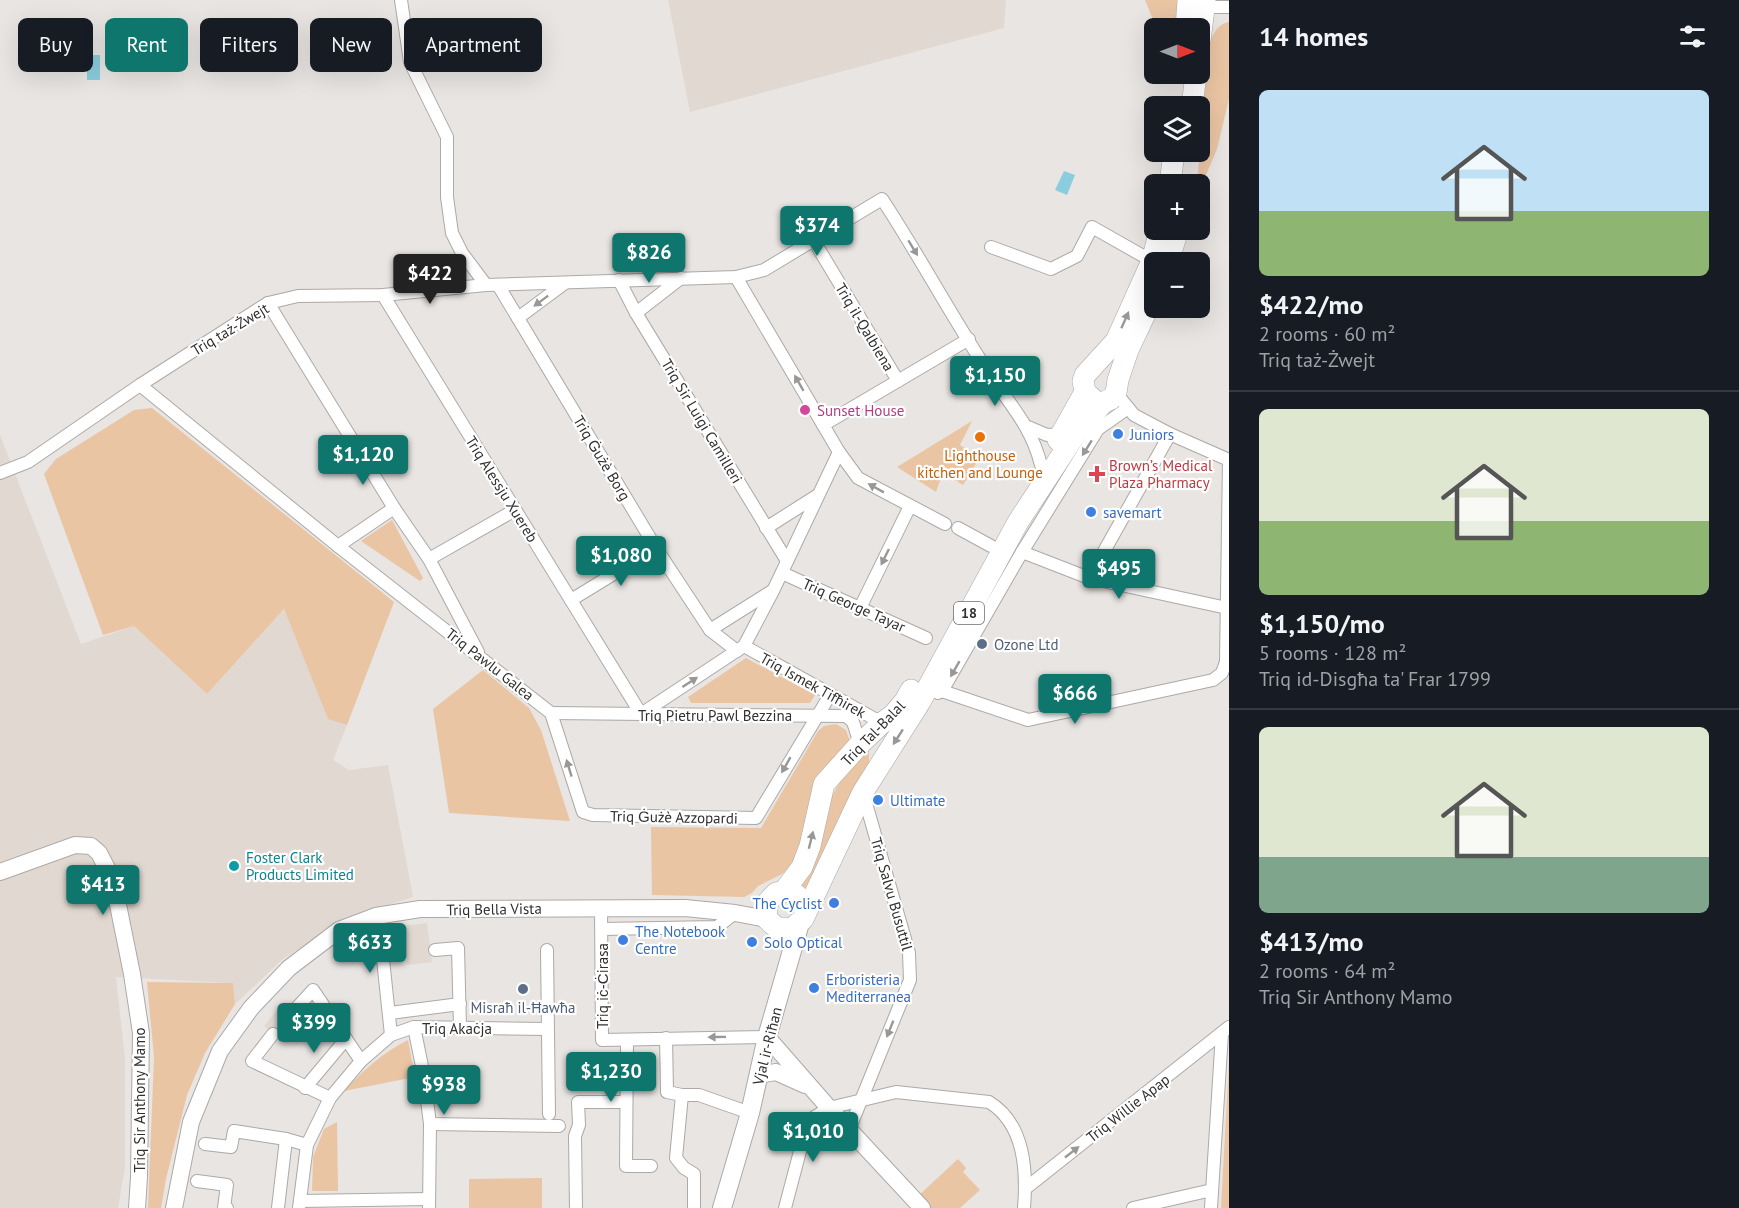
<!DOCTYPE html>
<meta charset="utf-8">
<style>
:root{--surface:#171b24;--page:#242831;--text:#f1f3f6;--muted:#9ea1a6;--line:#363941;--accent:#0f766e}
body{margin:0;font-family:"PT Sans",sans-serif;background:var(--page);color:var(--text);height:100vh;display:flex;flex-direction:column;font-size:22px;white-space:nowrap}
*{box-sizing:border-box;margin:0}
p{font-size:20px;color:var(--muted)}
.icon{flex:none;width:33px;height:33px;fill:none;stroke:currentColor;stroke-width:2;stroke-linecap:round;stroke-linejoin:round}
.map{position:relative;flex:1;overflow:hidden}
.drawer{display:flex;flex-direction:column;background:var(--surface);width:510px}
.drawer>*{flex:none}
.top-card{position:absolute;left:18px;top:18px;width:570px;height:54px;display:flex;gap:12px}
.needle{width:39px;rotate:90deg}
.tools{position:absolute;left:1144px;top:18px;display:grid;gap:12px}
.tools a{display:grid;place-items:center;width:66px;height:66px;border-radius:9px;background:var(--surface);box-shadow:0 6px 24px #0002;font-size:30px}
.price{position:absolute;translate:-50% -51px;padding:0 14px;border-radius:6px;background:var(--accent);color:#fff;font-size:20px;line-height:39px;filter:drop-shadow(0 2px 3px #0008)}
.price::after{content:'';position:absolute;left:50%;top:36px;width:18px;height:14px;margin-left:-9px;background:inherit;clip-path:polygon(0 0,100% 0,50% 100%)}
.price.on{background:#222;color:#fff}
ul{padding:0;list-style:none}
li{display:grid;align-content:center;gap:12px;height:318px;padding:0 30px}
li+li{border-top:2px solid var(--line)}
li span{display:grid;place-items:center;height:186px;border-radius:9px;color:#555}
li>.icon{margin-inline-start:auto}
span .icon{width:108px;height:108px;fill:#fffc;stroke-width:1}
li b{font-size:26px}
h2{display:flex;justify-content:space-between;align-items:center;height:72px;padding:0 30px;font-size:26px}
.tag{padding:0 21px;border-radius:9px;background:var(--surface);box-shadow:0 6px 24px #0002;font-size:21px;line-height:54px}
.tag.on{background:var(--accent);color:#fff}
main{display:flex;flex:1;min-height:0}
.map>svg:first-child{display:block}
.built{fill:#e1d9d1}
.green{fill:#eac5a4}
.water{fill:#8bcdde}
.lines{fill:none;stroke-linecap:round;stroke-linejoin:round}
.street-casing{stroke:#aca9a7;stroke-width:14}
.secondary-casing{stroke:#aca9a7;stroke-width:18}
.primary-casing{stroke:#aca9a7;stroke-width:20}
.highway-casing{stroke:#aca9a7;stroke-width:22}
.street{stroke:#fff;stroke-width:12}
.secondary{stroke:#fff;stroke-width:16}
.primary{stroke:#fff;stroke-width:18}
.highway{stroke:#fff;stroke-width:21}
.oneway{fill:#989897}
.hotel-dot{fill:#d1479c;stroke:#fff;stroke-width:2}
.shop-dot{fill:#3f7fe0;stroke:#fff;stroke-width:2}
.food-dot{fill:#e8710a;stroke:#fff;stroke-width:2}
.health-dot{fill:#e0444e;stroke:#fff;stroke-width:2}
.service-dot{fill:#5c6f8a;stroke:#fff;stroke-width:2}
.culture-dot{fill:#0f9aa8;stroke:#fff;stroke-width:2}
.labels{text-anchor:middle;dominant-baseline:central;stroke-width:4.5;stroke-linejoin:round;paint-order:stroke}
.shield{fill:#fff;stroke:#6f6e6d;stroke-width:1.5}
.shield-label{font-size:14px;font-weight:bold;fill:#31302f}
.street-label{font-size:15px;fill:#31302f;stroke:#fff}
.hotel-label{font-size:15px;fill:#b23c85;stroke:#fff;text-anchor:start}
.shop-label{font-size:15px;fill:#366cbe;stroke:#fff;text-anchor:start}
.food-label{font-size:15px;fill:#c56008;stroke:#fff}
.health-label{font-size:15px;fill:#be3a42;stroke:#fff;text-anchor:start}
.service-label{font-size:15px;fill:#4e5e75;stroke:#fff;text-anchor:start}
.culture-label{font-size:15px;fill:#0d838f;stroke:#fff;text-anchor:start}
</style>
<main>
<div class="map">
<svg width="1229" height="1208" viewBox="0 0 1229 1208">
<rect width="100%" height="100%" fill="#e8e5e2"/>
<g class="built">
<path d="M 668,0 L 1006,0 L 1004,28 L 690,112 Z"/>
<path d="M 0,435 L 81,644 L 134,626 L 207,694 L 284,609 L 328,718 L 347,725 L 333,760 L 349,770 L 388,765 L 413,897 L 348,918 L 283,959 L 235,1004 L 233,983 L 116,977 L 125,1058 L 125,1167 L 118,1208 L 0,1208 Z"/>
<path d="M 427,923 L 432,962 L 407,965 L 402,926 Z"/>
<path d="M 279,1008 L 297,1024 L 281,1041 L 264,1026 Z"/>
</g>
<g class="green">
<path d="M 1145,0 L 1178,0 L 1175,28 L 1156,27 Z"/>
<path d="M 1229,22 L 1229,99 L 1217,149 L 1200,189 L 1200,184 L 1197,184 L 1209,44 C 1213,34 1217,24 1229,22 Z"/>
<path d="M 152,408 L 394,602 L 347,725 L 328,719 L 284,609 L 207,694 L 134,626 L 103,635 L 44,474 L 56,459 L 134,410 Z"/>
<path d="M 972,421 L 960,445 L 980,457 L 963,485 L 943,472 L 936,492 L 897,467 Z"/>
<path d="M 392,520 L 423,578 L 420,581 L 361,541 Z"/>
<path d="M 746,658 L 815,695 L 810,703 L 691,703 L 688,697 Z"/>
<path d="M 483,670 L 529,708 L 541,730 L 570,821 L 449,813 L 433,709 Z"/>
<path d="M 836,724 L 846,730 L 850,742 L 809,818 L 795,863 L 782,874 L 758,886 L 752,893 L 744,897 L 652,895 L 651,827 L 761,828 L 818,731 L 824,726 Z"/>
<path d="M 869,747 L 869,764 L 806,895 L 796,887 L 833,794 L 846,771 Z"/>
<path d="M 147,982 L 233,983 L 235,1004 L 205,1053 L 187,1095 L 166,1179 L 161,1208 L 148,1208 L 154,1057 Z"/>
<path d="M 408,1040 L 415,1077 L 344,1091 C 364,1070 382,1053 408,1040 Z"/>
<path d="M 1229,1061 L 1229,1208 L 1221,1208 Z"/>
<path d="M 337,1122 L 338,1191 L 312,1191 L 313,1157 L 324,1129 Z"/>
<path d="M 958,1159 L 966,1168 L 963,1172 L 980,1190 L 960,1208 L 928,1208 L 917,1197 Z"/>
<path d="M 542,1178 L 542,1208 L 469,1208 L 469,1179 Z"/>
</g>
<g class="water">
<rect x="87" y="55" width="13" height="25"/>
<path d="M 1064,171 L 1075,175 L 1067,195 L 1055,190 Z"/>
</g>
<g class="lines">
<defs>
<g id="street">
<path d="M 401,0 L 410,62 L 447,137 L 447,197 L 452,233 L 462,253 L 486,285"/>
<path d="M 1204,7 L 1229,7"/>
<path d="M 814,241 L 898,381"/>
<path d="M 991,247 L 1051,269 L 1077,256 L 1092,227 L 1152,261"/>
<path d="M 736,277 L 839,452 L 858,478 L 945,524"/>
<path d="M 619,280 L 636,313 L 787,561"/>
<path d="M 498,285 L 656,548 L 710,630 L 737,651"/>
<path d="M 383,295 L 641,714"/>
<path d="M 268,303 L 394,508 L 429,559 L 478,652"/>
<path d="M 636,313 L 681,278"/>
<path d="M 518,318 L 565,283"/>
<path d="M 140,385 L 338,546 L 551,713 L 583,812 L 593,815 L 756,818 L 830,695"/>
<path d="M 823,425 L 969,339"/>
<path d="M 1028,427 L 1047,435 L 1062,434"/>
<path d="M 0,473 L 28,462 L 140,385 L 268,303 L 298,296 L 383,295 L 486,285 L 736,277 L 764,270 L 882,199 C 919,255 950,314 987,370 C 1009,404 1031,425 1041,465"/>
<path d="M 766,528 L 818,495"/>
<path d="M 958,528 L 991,546"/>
<path d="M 338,546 L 394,508"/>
<path d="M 1022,552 L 1089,578 L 1227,608"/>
<path d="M 429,559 L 515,510"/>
<path d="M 782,573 L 926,638"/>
<path d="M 1089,578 L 1170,434"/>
<path d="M 571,600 L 656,548"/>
<path d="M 860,608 L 910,506"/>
<path d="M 710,630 L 772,591"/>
<path d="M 744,646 L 882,723"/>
<path d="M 931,681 L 942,691 L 1028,720 L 1213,680 L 1222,673 L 1226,662 L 1229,460 L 1170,434 L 1134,415 L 1116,393"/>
<path d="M 938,693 L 942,691 L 1022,552 L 1098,429 L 1128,408"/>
<path d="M 551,713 L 846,716 L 853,722 L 860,744"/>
<path d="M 641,714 L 744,646 L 773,591 L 839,452"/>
<path d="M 601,908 L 602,1040 L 767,1037"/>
<path d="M 602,929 L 717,927 L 735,913"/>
<path d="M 435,950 L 458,948 L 460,1027"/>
<path d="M 547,950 L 549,1114"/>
<path d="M 292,1013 L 313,990 L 361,1061"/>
<path d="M 390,1013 L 460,1004"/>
<path d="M 414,1027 L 424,1076 L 430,1124 L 429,1208"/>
<path d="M 273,1034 L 252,1061 L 330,1098"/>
<path d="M 391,1035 L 382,950 L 398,949"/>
<path d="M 666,1038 L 667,1092 L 682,1095 L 676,1158 L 684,1168 L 694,1174 L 694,1208"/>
<path d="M 627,1040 L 626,1166 L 651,1166"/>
<path d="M 305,1088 L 346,1039"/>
<path d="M 682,1095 L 699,1095 L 750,1113"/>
<path d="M 430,1124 L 559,1126"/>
<path d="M 849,1130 L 910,980 L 909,953 L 863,793"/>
<path d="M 205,1144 L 231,1147 L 234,1131 L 286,1139 L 307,1145"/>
<path d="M 197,1181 L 227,1185 L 224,1208 L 227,1208"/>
<path d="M 1026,1188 L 1229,1027"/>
<path d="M 300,1201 L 429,1199"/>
<path d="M 278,1208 L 286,1139"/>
<path d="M 299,1208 L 307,1145 L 330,1098 L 361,1061 L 391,1035 L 414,1027 L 547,1029"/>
<path d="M 576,1208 L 575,1136 L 579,1125 L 578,1102 L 626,1102"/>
<path d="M 785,1208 L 808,1121 L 829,1108 L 896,1092 L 989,1102 C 1025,1124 1027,1171 1024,1208"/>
<path d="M 1133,1208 L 1212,1190"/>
<path d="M 1211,1208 L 1222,1033"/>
</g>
<g id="secondary">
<path d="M 0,872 L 75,845 L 91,846 L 99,853 L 113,880 L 132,974 L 141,1033 L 139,1177 L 137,1208"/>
<path d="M 767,1037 L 829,1108 L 922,1208"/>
<path d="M 759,1075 L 776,1072 L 805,1085"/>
<path d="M 174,1208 L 191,1122 L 220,1051 L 251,1008 L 289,968 L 339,930 L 376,916 L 420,909 L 685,908 L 735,913 L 767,919"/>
</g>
<path id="primary" d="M 722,1208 L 750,1113 L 767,1037 L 800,923"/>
<g id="highway">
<path d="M 1186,28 L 1188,0"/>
<path d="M 1200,41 L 1205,0"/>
<path d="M 1192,106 L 1196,74"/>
<path d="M 1170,184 L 1174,152"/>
<path d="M 1168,262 L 1178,230"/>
<path d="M 1095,401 L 1085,392 L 1083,381 L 1085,375 L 1116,341 L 1152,261 L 1160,230"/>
<path d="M 1058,440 L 1085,392"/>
<path d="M 784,891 L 802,867 L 810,846 L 824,784 L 860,744 L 882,723 L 893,715 L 905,701 L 911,690"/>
<path d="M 805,913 C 804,897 793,888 776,893 L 766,904 L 767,919 L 777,928 L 791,929 L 803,919 L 863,792 L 920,702 L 1018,522 L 1077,432 L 1104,402 L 1111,399 L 1116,393 L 1118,380 L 1128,350 L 1155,293"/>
</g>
</defs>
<use href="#street" class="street-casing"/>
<use href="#secondary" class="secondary-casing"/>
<use href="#primary" class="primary-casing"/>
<use href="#highway" class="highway-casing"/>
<use href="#street" class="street"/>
<use href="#secondary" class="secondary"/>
<use href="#primary" class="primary"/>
<use href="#highway" class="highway"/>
</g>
<defs><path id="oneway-solid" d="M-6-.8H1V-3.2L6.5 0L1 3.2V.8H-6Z" transform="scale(1.5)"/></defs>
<g class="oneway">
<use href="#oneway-solid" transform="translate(913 248) rotate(59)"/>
<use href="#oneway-solid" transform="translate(541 301) rotate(143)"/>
<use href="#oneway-solid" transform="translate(1125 320) rotate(-66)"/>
<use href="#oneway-solid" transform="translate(799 383) rotate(-120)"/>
<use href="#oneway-solid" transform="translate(1087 448) rotate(122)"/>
<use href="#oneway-solid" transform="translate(876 488) rotate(-151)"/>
<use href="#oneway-solid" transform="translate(885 557) rotate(116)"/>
<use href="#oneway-solid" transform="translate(955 669) rotate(120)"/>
<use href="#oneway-solid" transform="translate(690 682) rotate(-33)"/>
<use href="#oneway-solid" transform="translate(898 737) rotate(123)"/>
<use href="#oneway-solid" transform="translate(786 765) rotate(120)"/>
<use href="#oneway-solid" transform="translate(569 768) rotate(-107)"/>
<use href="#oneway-solid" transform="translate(811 840) rotate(-76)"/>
<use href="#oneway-solid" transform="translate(890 1029) rotate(112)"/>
<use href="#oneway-solid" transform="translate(717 1037) rotate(179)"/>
<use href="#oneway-solid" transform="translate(1072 1152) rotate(-38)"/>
</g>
<circle class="hotel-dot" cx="805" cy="410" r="6"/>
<g class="shop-dot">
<circle cx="1118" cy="434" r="6"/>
<circle cx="1091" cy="512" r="6"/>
<circle cx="878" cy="800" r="6"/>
<circle cx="834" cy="903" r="6"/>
<circle cx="623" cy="940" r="6"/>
<circle cx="752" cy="942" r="6"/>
<circle cx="814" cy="988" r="6"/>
</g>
<circle class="food-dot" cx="980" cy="437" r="6"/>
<path class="health-dot" d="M1094 465h6v6h6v6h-6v6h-6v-6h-6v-6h6z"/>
<g class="service-dot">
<circle cx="982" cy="644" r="6"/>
<circle cx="523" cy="989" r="6"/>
</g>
<circle class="culture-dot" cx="234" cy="866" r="6"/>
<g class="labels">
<rect class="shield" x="954" y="602" width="30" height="22" rx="4.5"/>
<g class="shield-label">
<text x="969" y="613">18</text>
</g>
<g class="street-label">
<text transform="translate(865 327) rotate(59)">Triq il-Qalbiena</text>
<text transform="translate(230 329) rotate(-31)">Triq taż-Żwejt</text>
<text transform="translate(702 421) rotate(59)">Triq Sir Luigi Camilleri</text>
<text transform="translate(602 458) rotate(59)">Triq Ġużè Borg</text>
<text transform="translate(502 489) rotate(58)">Triq Alessju Xuereb</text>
<text transform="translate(854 605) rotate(24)">Triq George Tayar</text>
<text transform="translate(490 664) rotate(38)">Triq Pawlu Galea</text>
<text transform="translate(813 685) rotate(29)">Triq Ismek Tifħirek</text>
<text x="715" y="715">Triq Pietru Pawl Bezzina</text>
<text transform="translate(873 733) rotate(-46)">Triq Tal-Balal</text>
<text transform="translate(674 817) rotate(1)">Triq Ġużè Azzopardi</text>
<text transform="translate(892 894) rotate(74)">Triq Salvu Busuttil</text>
<text transform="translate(494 909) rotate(-1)">Triq Bella Vista</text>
<text transform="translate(602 986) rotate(-90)">Triq iċ-Ċirasa</text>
<text x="457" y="1028">Triq Akaċja</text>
<text transform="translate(767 1046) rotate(-76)">Vjal ir-Riħan</text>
<text transform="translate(139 1100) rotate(-90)">Triq Sir Anthony Mamo</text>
<text transform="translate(1128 1108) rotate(-38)">Triq Willie Apap</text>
</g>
<g class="hotel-label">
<text x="817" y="410">Sunset House</text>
</g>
<g class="shop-label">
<text x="1130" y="434">Juniors</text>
<text x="1103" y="512">savemart</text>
<text x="890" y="800">Ultimate</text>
<text x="822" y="903" text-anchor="end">The Cyclist</text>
<text x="635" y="931">The Notebook<tspan x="635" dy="17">Centre</tspan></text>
<text x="764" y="942">Solo Optical</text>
<text x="826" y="979">Erboristeria<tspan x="826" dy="17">Mediterranea</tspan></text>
</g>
<g class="food-label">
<text x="980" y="455">Lighthouse<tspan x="980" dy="17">kitchen and Lounge</tspan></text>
</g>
<g class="health-label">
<text x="1109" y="465">Brown’s Medical<tspan x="1109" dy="17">Plaza Pharmacy</tspan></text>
</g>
<g class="service-label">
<text x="994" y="644">Ozone Ltd</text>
<text x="523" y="1007" text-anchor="middle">Misraħ il-Ħawħa</text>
</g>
<g class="culture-label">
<text x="246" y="857">Foster Clark<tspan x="246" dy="17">Products Limited</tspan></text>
</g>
</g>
</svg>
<div class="tools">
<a><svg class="needle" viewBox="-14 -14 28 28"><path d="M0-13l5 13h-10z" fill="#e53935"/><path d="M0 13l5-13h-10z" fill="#9ea1a6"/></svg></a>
<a><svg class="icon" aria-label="layers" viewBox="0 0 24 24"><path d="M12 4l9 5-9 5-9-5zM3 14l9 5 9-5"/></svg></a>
<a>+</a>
<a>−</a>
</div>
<b class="price" style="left:817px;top:257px">$374</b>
<b class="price" style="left:649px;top:284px">$826</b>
<b class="price on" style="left:430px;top:305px">$422</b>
<b class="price" style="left:995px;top:407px">$1,150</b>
<b class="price" style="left:363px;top:486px">$1,120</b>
<b class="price" style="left:621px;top:587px">$1,080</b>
<b class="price" style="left:1119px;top:600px">$495</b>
<b class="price" style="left:1075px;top:725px">$666</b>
<b class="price" style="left:103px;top:916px">$413</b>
<b class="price" style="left:370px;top:974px">$633</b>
<b class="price" style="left:314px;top:1054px">$399</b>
<b class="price" style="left:611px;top:1103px">$1,230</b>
<b class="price" style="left:444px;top:1116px">$938</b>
<b class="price" style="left:813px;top:1163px">$1,010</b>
<div class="top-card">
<a class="tag">Buy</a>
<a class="tag on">Rent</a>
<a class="tag">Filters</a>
<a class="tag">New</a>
<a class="tag">Apartment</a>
</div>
</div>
<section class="drawer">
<h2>14 homes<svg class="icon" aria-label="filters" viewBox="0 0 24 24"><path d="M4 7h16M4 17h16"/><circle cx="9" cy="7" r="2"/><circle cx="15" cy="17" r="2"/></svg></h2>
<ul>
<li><span style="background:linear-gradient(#bfe0f5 65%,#8fb573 0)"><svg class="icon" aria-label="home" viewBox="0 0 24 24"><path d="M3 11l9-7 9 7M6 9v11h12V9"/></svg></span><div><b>$422/mo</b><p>2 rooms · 60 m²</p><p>Triq taż-Żwejt</p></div></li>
<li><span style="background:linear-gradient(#dfe7d0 60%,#8fb573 0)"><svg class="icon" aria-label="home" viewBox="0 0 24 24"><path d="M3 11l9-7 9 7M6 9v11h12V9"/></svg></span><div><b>$1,150/mo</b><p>5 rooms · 128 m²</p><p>Triq id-Disgħa ta' Frar 1799</p></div></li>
<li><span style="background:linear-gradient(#dfe7d0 70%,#7fa58c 0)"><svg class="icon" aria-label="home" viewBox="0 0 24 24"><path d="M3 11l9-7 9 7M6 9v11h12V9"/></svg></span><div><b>$413/mo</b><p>2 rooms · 64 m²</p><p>Triq Sir Anthony Mamo</p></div></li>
</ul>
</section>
</main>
